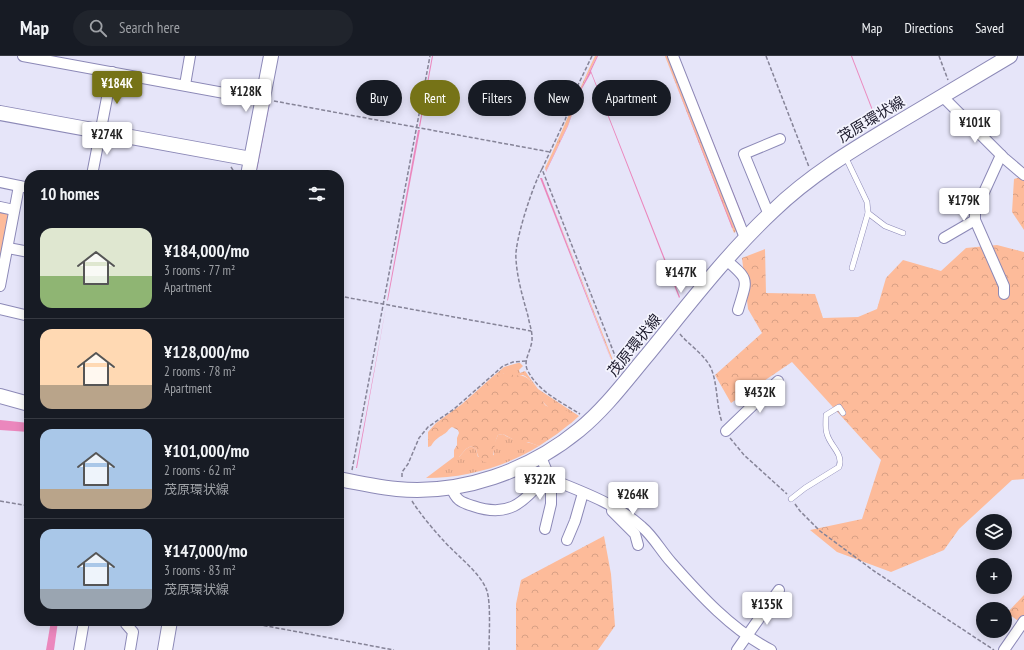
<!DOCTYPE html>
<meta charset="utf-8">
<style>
:root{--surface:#171b24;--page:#20242c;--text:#f1f3f6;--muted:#9ea1a6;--line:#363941;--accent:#767317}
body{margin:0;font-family:"PT Sans Narrow","Noto Sans JP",sans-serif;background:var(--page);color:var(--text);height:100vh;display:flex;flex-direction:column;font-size:15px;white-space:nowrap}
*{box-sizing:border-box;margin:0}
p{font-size:13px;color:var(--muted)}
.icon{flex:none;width:22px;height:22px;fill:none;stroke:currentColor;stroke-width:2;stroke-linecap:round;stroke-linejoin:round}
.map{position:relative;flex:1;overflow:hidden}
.panel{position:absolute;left:24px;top:114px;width:320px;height:456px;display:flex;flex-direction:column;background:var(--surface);border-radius:16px;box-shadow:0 2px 10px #0003}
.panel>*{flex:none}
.guide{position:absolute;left:356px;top:24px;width:380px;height:36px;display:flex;gap:8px}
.buttons{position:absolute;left:976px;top:458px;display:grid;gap:8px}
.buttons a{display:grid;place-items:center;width:36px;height:36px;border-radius:50%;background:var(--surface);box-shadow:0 2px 10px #0003;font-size:20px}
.price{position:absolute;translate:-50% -34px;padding:0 9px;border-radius:4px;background:#fff;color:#222;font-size:13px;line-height:26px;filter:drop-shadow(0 1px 2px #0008)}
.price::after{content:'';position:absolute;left:50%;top:24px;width:12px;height:9px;margin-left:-6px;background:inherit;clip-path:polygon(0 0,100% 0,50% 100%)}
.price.current{background:var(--accent);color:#fff}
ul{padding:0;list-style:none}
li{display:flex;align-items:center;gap:12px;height:100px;padding:0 16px}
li+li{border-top:1px solid var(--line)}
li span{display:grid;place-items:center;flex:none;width:112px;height:80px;border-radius:12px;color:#555}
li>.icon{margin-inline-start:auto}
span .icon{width:48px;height:48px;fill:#fffc;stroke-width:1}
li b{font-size:17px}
h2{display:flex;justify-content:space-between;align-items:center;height:48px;padding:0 16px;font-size:17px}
.pill{padding:0 14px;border-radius:18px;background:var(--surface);box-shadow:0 2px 10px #0003;font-size:14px;line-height:36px}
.pill.current{background:var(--accent);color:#fff}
header{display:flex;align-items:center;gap:24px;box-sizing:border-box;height:56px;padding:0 20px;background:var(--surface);border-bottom:1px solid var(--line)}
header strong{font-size:19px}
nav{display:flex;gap:22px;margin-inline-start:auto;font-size:14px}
.search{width:280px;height:36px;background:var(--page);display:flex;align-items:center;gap:10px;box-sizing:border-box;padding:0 14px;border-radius:22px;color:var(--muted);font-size:15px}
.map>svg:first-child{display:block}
.grass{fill:url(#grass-tufts)}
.forest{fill:url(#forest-crowns)}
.green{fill:#fdbb9a}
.water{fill:#eb87bd}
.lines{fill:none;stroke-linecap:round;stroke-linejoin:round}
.lane-casing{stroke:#8c89b7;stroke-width:6}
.street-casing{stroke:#8c89b7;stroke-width:12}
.secondary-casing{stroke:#8c89b7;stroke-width:16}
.path{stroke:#868498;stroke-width:1.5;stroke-dasharray:4 2;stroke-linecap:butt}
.lane{stroke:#fff;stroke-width:5}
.street{stroke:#fff;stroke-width:10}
.secondary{stroke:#fff;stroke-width:14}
.labels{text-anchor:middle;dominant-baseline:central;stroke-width:3.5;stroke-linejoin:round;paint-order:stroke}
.street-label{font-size:15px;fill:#1d1b2d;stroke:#f4f4fe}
</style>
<header>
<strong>Map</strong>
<div class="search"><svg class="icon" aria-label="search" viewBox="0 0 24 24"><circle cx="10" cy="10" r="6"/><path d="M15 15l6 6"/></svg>Search here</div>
<nav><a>Map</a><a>Directions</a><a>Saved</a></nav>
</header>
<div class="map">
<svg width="1024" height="594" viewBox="0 0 1024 594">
<defs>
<pattern id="grass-tufts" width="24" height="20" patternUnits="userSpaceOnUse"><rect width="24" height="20" fill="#fdbb9a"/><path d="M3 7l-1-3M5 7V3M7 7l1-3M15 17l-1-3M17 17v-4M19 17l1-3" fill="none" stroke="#d8a085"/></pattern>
<pattern id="forest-crowns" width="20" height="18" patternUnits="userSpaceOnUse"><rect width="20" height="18" fill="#fdbb9a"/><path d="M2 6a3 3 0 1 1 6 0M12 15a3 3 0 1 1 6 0" fill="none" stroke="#d8a085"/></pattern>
</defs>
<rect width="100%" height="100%" fill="#e6e5f9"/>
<g class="grass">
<path d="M 595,0 L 597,0 L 580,35 L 568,69 L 546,115 L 545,112 C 563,75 577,37 595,0 Z"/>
<path d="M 665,0 L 669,0 L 737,174 L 734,177 Z"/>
<path d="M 542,122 L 618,317 L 617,318 Z"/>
<path d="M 518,307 L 520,307 L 523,310 L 519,314 L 520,317 L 525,315 L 538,333 L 579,360 L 568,370 L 571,367 C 563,361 553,356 547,350 C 538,342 536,325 523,319 L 515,321 L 505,317 L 490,323 L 504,311 Z"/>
<path d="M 503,378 C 514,386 527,384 539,390 C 505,411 465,422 426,422 L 454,401 L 459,401 L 466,393 L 471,390 L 476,393 L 478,401 L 494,399 L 494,388 L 498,379 Z"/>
</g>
<g class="forest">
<path d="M 1024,120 L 1024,174 L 1012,156 L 1014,123 Z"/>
<path d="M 997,189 L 1024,196 L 1024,423 L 1012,424 L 959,473 L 944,494 L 891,516 L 837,496 L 810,474 L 862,463 L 881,404 L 792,306 L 731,347 L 715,319 L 762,277 L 748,253 L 742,202 L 765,193 L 766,237 L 815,238 L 823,262 L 858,261 L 877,253 L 886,222 L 903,204 L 941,215 L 966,192 Z"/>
<path d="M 508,316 L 515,320 C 531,316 539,337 545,349 C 554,355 575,349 571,367 L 557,378 L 539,390 L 528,386 L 520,387 L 503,378 L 498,379 C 493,389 495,398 491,408 C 480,405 479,404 476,393 L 471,390 L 466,393 L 459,401 L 454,401 L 454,394 L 457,389 L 457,382 L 459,377 L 458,374 L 452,371 C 448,373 448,376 444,378 C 438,382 435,383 431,390 L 428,391 L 428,376 L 436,367 L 462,348 L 490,323 L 494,320 Z"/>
<path d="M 604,480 L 611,518 L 615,570 L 598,594 L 516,594 L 516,548 L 521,524 Z"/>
<path d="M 1024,539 L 1024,569 L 1007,557 Z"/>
</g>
<path class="green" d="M 0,155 L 9,156 L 0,203 Z"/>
<g class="water">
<path d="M 432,0 L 433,0 L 420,71 L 419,70 Z"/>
<path d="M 597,0 L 598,0 L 591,15 L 680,241 L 679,242 L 591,17 L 580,36 L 568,70 L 546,116 L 546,115 L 568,69 L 580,35 Z"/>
<path d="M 665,0 L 733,172 L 732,172 Z"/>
<path d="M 679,0 L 745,166 L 744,167 Z"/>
<path d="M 851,0 L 852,0 L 876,62 L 875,62 Z"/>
<path d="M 268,46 L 270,46 L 256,119 L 255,119 Z"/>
<path d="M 418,74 L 420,74 L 388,244 L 387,245 Z"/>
<path d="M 540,122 L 542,122 L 617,319 Z"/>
<path d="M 386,251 L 357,412 L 356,412 Z"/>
<path d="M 0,364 L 29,367 L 29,376 L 0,374 Z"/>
<path d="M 51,565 L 58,565 L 54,594 L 46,594 Z"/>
</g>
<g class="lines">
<defs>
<g id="lane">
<path d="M 845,100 L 867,146 L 868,157 L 852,212"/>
<path d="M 868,157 L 885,170 L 903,177"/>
<path d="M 791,443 L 805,432 L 839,411 C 844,398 830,390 827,378 C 825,373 826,365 826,359 L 839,351 L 843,357"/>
</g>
<g id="street">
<path d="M 23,0 L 262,44"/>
<path d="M 673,0 L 745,182"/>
<path d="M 185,29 L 190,0"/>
<path d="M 942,40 L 1004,102 L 1024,119"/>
<path d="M 1001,99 L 975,156 L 975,164 L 1004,230 L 1004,238"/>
<path d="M 92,119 L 112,16"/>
<path d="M 0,126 L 29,132"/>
<path d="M 0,151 L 14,154"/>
<path d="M 769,159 L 744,98 L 780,83"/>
<path d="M 944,182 L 975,164"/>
<path d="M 8,192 L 29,196"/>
<path d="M 725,203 C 751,225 747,223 738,254"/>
<path d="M 0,230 L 19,130"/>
<path d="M 0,253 L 29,260"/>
<path d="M 726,375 L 778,325"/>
<path d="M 541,401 L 548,418 L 553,424 C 583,436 618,449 642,471 C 653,480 661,495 671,506 C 700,539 732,574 771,594"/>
<path d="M 451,431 C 456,444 460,446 473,450 C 511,463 524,445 548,418"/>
<path d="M 612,455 L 635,478 L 638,489"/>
<path d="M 545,473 L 551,448 L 551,432 L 553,424"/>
<path d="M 567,484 L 575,465 L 583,437"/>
<path d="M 127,565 L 126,568 L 133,576 L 130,594"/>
<path d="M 79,594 L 84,565"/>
<path d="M 737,594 L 779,534"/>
<path d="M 1004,594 L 1024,565"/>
</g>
<g id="secondary">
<path d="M 0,57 L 251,103"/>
<path d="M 248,119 L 271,0"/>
<path d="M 0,340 L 29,348"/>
<path d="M 339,423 C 358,427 378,431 397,433 C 462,439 529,415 579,374 C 606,352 627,323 649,297 C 689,248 727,198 773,155 C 810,119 854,93 899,66 C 936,44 973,22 1010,0"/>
<path d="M 165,594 L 170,565"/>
</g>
</defs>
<use href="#lane" class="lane-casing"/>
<use href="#street" class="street-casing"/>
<use href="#secondary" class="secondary-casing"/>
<g class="path">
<path d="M 592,0 L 577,31 L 565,64 L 542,113 L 621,315"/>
<path d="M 766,0 L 809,111"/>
<path d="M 939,0 L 948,24"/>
<path d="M 274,45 L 550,96"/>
<path d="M 231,111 L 236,119"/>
<path d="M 542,113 C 533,129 514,186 516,203 C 517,222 523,242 528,260 C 529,267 532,274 532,281 C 533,292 523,303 527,313 C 537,335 561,346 580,358"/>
<path d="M 339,240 L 531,275"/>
<path d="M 680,278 C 689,289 705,299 711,312 C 718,329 716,349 722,366"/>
<path d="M 730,382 L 744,399 L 787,438"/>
<path d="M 352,414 L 430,0"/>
<path d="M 402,421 L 402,416 L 408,408 L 419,382 L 428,371 L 454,353 L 503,310 L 513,306 L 526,305"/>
<path d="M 0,445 L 29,450"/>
<path d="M 412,445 C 421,459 432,472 443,484 C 456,499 481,517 487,535 C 491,548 489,580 489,594"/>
<path d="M 795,448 L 800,455 L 820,475 L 874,515 L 994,594"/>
<path d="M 240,565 L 394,594"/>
</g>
<use href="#lane" class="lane"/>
<use href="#street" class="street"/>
<use href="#secondary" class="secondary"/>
</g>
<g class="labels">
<g class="street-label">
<text transform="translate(871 63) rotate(-31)">茂原環状線</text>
<text transform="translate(634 289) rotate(-51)">茂原環状線</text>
</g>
</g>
</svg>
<div class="buttons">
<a><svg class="icon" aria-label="layers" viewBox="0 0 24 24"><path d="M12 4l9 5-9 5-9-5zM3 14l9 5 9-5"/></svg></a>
<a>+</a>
<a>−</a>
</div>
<b class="price current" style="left:117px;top:49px">¥184K</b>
<b class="price" style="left:246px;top:57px">¥128K</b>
<b class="price" style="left:975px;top:88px">¥101K</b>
<b class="price" style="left:107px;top:100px">¥274K</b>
<b class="price" style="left:964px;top:166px">¥179K</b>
<b class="price" style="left:681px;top:238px">¥147K</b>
<b class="price" style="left:760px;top:358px">¥432K</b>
<b class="price" style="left:540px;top:445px">¥322K</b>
<b class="price" style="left:633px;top:460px">¥264K</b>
<b class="price" style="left:767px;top:570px">¥135K</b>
<div class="guide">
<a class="pill">Buy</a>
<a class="pill current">Rent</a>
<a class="pill">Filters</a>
<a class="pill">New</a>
<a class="pill">Apartment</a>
</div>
<section class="panel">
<h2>10 homes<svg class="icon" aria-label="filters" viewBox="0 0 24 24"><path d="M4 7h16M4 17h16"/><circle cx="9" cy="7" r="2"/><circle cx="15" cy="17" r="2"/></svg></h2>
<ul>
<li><span style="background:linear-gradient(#dfe7d0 60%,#8fb573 0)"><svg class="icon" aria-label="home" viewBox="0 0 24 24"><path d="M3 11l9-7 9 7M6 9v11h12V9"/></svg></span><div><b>¥184,000/mo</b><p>3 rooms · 77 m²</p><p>Apartment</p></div></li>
<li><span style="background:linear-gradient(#ffd9b3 70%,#b9a48a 0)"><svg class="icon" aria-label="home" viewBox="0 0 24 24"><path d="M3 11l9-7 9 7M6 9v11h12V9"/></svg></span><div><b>¥128,000/mo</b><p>2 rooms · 78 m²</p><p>Apartment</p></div></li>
<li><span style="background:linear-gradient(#a9c7e8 75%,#b9a48a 0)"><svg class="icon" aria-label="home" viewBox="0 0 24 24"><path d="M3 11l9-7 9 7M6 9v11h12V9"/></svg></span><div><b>¥101,000/mo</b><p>2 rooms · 62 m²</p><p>茂原環状線</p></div></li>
<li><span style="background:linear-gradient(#a9c7e8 75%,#9aa5b1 0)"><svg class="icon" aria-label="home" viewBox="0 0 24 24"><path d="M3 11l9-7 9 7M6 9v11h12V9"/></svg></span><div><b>¥147,000/mo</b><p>3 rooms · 83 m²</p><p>茂原環状線</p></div></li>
</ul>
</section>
</div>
